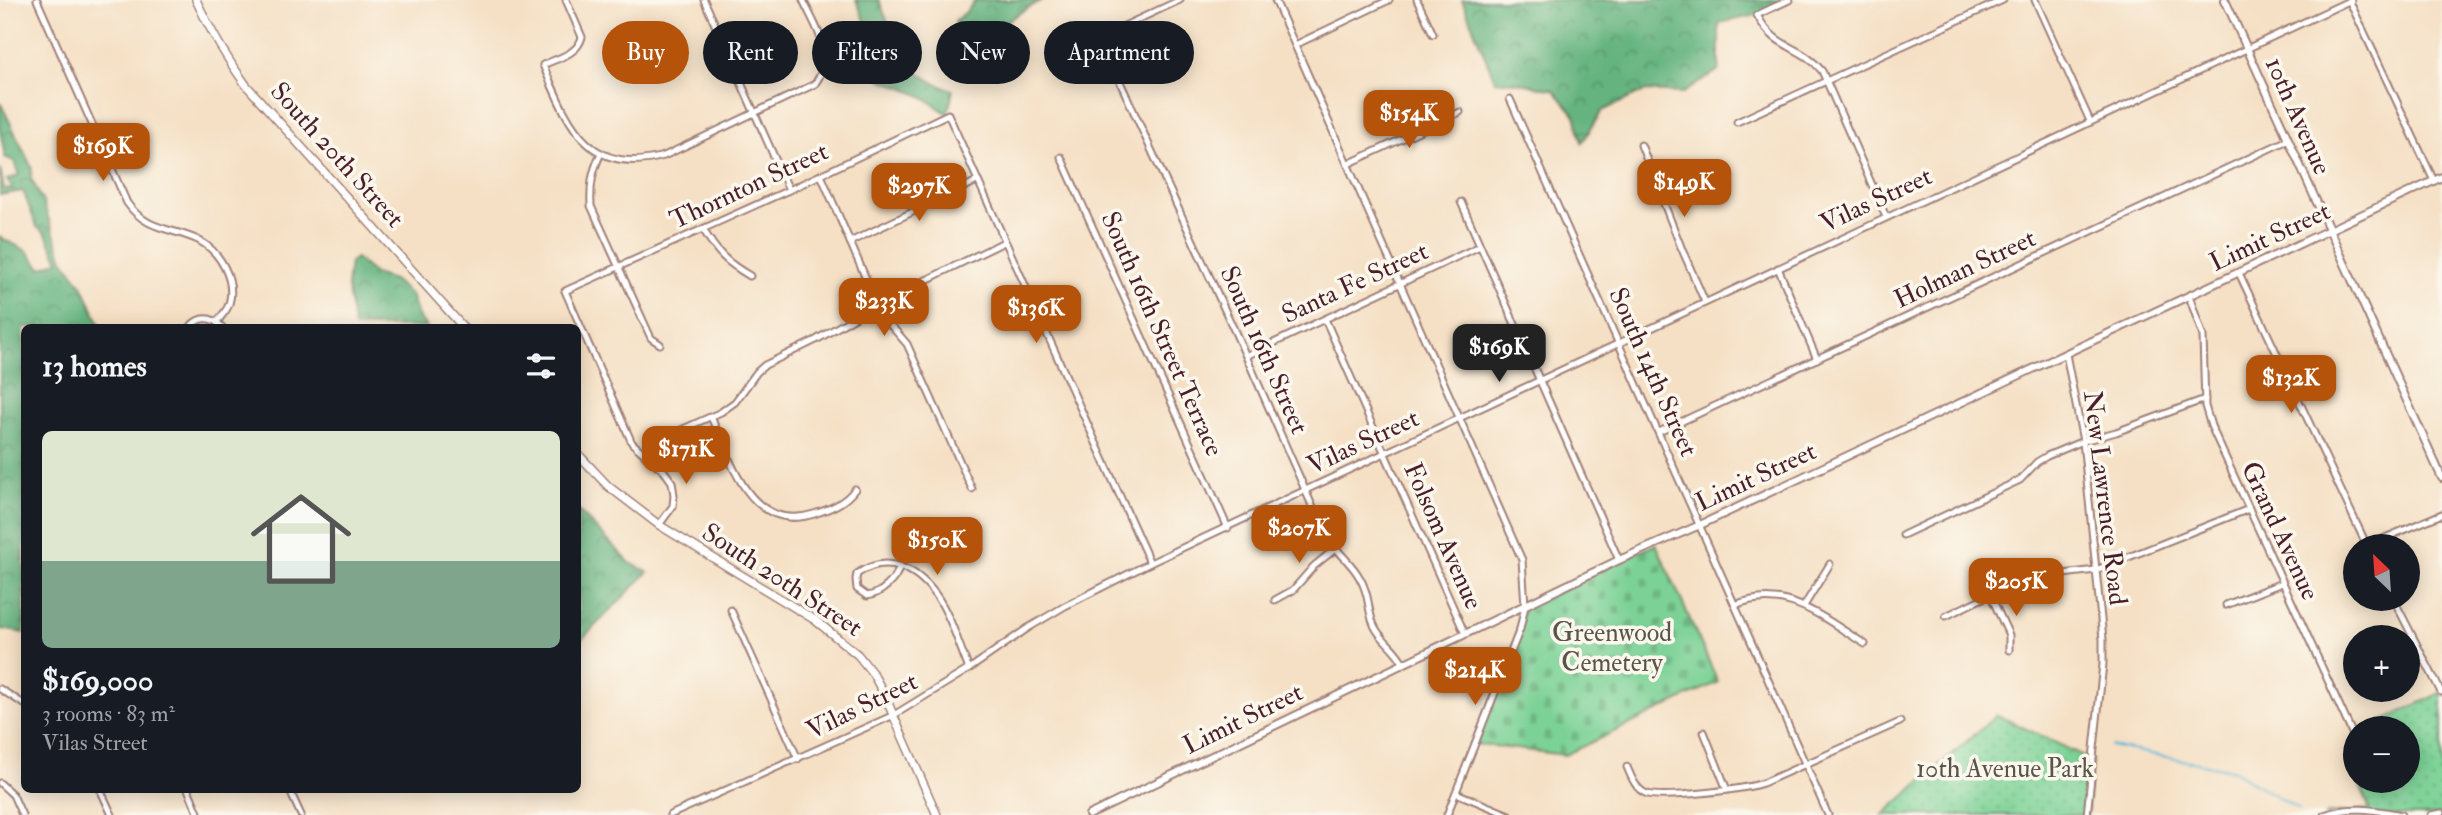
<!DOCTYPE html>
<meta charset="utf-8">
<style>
:root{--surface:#171b24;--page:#20242c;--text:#f1f3f6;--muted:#9ea1a6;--accent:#b45309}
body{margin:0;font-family:"IM FELL Double Pica",serif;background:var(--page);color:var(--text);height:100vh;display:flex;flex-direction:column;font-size:26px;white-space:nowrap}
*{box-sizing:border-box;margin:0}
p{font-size:23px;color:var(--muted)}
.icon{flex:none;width:38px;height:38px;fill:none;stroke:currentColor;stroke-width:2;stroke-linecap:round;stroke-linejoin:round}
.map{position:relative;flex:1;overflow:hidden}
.details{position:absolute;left:21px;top:324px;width:560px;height:469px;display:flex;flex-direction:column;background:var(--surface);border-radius:10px;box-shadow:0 4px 18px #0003}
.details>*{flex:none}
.hud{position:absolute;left:602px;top:21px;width:665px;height:63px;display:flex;gap:14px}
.needle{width:46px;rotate:335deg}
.controls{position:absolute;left:2343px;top:534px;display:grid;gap:14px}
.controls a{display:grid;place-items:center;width:77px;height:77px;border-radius:50%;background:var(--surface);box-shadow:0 4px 18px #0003;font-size:35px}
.price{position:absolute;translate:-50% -60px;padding:0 16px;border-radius:14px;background:var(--accent);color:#fff;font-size:23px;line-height:46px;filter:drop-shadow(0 2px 4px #0008)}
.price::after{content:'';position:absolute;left:50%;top:42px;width:21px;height:16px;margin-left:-10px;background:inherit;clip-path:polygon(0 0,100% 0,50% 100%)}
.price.selected{background:#222;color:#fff}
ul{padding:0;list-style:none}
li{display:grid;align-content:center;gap:14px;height:371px;padding:0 21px}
li span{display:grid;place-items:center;height:217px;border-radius:10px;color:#555}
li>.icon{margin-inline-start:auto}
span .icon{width:126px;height:126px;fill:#fffc;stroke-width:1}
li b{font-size:30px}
h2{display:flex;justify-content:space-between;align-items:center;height:84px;padding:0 21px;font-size:30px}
.chip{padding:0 24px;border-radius:32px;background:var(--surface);box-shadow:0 4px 18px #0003;font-size:24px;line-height:63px}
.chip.selected{background:var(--accent);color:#fff}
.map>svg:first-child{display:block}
.forest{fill:url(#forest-crowns);stroke:#586a55;stroke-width:2}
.cemetery{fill:url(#cemetery-stones);stroke:#637860;stroke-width:2}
.park{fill:url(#park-dots);stroke:#637860;stroke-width:2}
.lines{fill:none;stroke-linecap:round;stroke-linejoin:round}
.stream{stroke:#59b6d7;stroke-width:2}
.minor-casing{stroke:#a08078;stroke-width:9}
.tertiary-casing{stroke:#a08078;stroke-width:10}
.secondary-casing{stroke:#a08078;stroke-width:10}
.minor{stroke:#fff;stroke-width:5}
.tertiary{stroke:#fff;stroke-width:6}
.secondary{stroke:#fff;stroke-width:7}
.labels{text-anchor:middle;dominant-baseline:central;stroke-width:7;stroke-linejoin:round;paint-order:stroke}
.street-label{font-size:26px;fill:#4a1f2b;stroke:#fbf7ec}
.park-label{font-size:26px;fill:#59554b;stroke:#fbf7ec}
</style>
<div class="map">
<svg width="2442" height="815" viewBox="0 0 2442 815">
<defs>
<pattern id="forest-crowns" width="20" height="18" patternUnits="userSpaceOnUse" patternTransform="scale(1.75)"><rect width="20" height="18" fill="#65b47f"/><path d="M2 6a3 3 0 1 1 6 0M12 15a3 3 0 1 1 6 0" fill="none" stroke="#559268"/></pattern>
<pattern id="cemetery-stones" width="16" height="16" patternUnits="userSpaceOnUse" patternTransform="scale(1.75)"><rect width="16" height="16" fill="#7cd296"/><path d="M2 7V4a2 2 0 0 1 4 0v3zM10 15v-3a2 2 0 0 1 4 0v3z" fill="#6db481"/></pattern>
<pattern id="park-dots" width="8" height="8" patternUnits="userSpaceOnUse" patternTransform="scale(1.75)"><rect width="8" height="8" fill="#7cd296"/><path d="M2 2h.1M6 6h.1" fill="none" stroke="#6db481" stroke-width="1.8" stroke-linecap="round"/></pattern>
</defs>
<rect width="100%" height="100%" fill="#fbf7ec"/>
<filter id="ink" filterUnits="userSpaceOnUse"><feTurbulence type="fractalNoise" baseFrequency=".0143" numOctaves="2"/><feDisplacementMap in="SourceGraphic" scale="14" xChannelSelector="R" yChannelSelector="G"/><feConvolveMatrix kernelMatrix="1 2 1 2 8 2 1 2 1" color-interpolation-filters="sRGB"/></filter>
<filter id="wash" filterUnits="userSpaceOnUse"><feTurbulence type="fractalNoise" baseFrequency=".00686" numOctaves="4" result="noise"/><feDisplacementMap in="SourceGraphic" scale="28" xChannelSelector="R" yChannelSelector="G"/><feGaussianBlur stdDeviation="1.57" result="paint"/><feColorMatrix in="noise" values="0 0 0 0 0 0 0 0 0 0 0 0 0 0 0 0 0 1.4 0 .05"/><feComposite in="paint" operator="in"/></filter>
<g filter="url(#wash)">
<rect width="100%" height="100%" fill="#f5e0c5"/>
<g class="forest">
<path d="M 856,0 L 879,0 C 896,43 905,76 953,90 L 948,114 L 922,96 L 880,79 L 875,44 Z"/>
<path d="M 976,0 L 1042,0 C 1017,12 997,30 973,41 L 957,35 L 955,21 L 965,13 Z"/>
<path d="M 1462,0 L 1789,0 L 1757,15 L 1719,23 L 1719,70 L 1683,93 L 1645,91 L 1602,111 L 1582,143 L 1575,115 L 1554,90 L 1516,82 L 1495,81 Z"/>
<path d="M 0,102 L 32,168 L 31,178 L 42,200 L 63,259 L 82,285 L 101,327 L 24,327 L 24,633 L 1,629 L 0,625 L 0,237 L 27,251 L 41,268 L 59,261 L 46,234 L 37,227 L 23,191 L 0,195 L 0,168 L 4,189 L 13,189 L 7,180 L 19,175 L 14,161 L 5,157 L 0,130 Z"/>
<path d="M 356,258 L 374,274 L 393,280 L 411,295 L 419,318 L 427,327 L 354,327 L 347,285 L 350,262 Z"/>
<path d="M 578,510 L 630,563 L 648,572 L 578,643 Z"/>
</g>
<path class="cemetery" d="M 1656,544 L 1718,682 L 1565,755 L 1475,744 L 1514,644 L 1525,606 Z"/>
<g class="park">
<path d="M 2442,692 L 2442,815 L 2324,815 L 2370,809 L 2358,781 L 2408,780 L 2408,728 L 2368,728 Z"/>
<path d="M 1997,715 L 2092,760 L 2087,815 L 1883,815 Z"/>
</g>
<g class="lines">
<path class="stream" d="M 2111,746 L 2232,770 L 2298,809"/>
</g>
</g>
<g filter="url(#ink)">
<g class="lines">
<defs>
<g id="minor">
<path d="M 37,0 L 127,203 C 147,231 170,227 198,240 C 220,251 236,280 229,304 C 227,311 221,316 217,322"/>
<path d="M 566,0 L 582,37 C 578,54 558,58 543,65 C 568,123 587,177 664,156 L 815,84 C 836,54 817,30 803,0"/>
<path d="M 704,0 L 789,190"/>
<path d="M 1180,0 L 1109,33 L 1106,37 L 1104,47 L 1246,356 L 1325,535 C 1337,552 1357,567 1364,587 C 1370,601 1368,616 1376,629 C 1384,642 1396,649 1403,663"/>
<path d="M 1275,0 L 1522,560 L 1525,606 L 1520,629 L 1447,815"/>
<path d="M 1417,0 L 1433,34"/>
<path d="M 1789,0 L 1757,15 C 1776,51 1799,43 1822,71 L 1886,217"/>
<path d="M 2035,0 L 2090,121"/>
<path d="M 2349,0 L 2434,181"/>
<path d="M 1295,45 L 1389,0"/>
<path d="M 1510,99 L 1828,815"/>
<path d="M 1737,122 L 2003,0"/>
<path d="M 1641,145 L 1681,247 L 1705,302"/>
<path d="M 601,153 C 592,172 590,185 591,206 L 651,338 L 660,344"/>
<path d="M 1061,157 L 1228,528"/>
<path d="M 1348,164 L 1460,112"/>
<path d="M 821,175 L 877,304 L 886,320 L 907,344 L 972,489"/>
<path d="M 1461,202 L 1619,560"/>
<path d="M 703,229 C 717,253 726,262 750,276"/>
<path d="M 850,242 L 977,181"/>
<path d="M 1778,268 L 1817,359"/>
<path d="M 2239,273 L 2367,546"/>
<path d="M 2189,296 L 2203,336 L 2205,406 L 2211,426 L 2353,735"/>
<path d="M 1325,319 L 1465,634"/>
<path d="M 190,327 C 199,316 212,316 222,327"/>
<path d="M 2066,354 L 2083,441 L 2103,639 L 2103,664 L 2087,815"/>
<path d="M 1246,356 L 1480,246"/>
<path d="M 711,417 C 731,461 750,534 814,514 C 830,509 845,503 855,489"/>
<path d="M 1659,432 L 2288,140"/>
<path d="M 645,456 L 663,438 L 721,412 L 735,402 L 757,372 L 765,365 L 816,340 L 877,304 L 1004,242"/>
<path d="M 659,525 L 673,506 L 674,495 L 672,482 L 664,471 L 632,443 L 565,291 L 789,190 L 948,114 L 1150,563"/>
<path d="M 1903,535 L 2020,480 L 2037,462 L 2047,456 L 2083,441 L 2116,432 L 2205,399"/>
<path d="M 2366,546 L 2442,514"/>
<path d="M 900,566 C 896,580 881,594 867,596 L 857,589 L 856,579 L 857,574 C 887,553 916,568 936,595 C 951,616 959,646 969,669"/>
<path d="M 1990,594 L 2009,635 L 2009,650"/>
<path d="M 2393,598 L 2441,692"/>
<path d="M 1275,600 L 1293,590 L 1314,566 L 1335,549"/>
<path d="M 1735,605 C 1787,584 1822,618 1865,644"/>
<path d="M 2226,605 L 2282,583"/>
<path d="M 1804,606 L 1830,564"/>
<path d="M 731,610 L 798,759"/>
<path d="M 1946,616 L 2022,579 L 2096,570 L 2249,509"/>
<path d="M 0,689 L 24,704"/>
<path d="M 1704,732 L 1727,790"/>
<path d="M 1627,767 C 1631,776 1635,788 1645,793 C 1660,800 1746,789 1763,783 L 1900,722"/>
<path d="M 0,783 L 13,795 L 22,815"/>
<path d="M 100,789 L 112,815"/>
<path d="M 188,789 L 199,815"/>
<path d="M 289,789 L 301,815"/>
<path d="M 1456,793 L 1509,815"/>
<path d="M 670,815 L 894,715 L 969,669 L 1028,628 L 1065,606 L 1150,563 L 2351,0"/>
<path d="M 2324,815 C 2351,805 2375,810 2402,815"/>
<path d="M 2431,815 L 2442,813"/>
</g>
<g id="tertiary">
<path d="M 2225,0 L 2442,478"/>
<path d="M 1089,815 L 1619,560 L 1700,525 L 2442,177"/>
</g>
<g id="secondary">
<path d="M 196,0 C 210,30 226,58 246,85 L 463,327"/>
<path d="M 578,454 L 608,486 L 659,525 L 815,620 L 858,655 L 873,674 L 884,694 L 937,815"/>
</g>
</defs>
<use href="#minor" class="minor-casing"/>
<use href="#tertiary" class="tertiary-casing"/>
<use href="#secondary" class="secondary-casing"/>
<use href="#minor" class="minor"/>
<use href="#tertiary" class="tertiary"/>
<use href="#secondary" class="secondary"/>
</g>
</g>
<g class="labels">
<g class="street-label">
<text transform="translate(2298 116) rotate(66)">10th Avenue</text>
<text transform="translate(337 155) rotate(48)">South 20th Street</text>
<text transform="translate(749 186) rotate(-25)">Thornton Street</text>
<text transform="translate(1876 200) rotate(-25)">Vilas Street</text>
<text transform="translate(2270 237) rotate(-25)">Limit Street</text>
<text transform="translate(1965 269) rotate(-25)">Holman Street</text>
<text transform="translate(1355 283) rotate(-25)">Santa Fe Street</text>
<text transform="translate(1162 334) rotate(66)">South 16th Street Terrace</text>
<text transform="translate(1264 350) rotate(66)">South 16th Street</text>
<text transform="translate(1653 372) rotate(66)">South 14th Street</text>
<text transform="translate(1363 442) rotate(-25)">Vilas Street</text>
<text transform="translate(1756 477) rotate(-25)">Limit Street</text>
<text transform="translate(2105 498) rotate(83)">New Lawrence Road</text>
<text transform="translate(2280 531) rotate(65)">Grand Avenue</text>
<text transform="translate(1443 536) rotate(66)">Folsom Avenue</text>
<text transform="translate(782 580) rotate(33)">South 20th Street</text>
<text transform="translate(862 706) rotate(-26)">Vilas Street</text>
<text transform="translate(1243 719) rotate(-26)">Limit Street</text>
</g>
<g class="park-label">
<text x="1612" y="633">Greenwood<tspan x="1612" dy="30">Cemetery</tspan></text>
<text x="2005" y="769">10th Avenue Park</text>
</g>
</g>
</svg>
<div class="controls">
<a><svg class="needle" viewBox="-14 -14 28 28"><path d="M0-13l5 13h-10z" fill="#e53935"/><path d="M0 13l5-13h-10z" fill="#9ea1a6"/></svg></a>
<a>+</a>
<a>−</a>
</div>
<b class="price" style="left:1409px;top:150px">$154K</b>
<b class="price" style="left:103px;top:183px">$169K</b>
<b class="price" style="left:1684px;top:219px">$149K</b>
<b class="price" style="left:919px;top:223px">$297K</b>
<b class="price" style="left:884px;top:338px">$233K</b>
<b class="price" style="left:1036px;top:345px">$136K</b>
<b class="price selected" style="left:1499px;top:384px">$169K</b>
<b class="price" style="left:2291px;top:415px">$132K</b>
<b class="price" style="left:686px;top:486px">$171K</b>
<b class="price" style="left:1299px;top:565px">$207K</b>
<b class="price" style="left:937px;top:577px">$150K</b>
<b class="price" style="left:2016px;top:618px">$205K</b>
<b class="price" style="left:1475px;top:707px">$214K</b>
<div class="hud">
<a class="chip selected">Buy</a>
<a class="chip">Rent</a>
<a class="chip">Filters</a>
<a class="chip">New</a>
<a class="chip">Apartment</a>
</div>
<section class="details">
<h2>13 homes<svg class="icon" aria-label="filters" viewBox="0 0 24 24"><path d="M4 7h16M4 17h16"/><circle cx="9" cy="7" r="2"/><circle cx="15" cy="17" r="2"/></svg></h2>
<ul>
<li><span style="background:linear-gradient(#dfe7d0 60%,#7fa58c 0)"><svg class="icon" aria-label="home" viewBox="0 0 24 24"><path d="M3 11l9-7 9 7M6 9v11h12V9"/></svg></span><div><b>$169,000</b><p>3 rooms · 83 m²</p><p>Vilas Street</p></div></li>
</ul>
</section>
</div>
